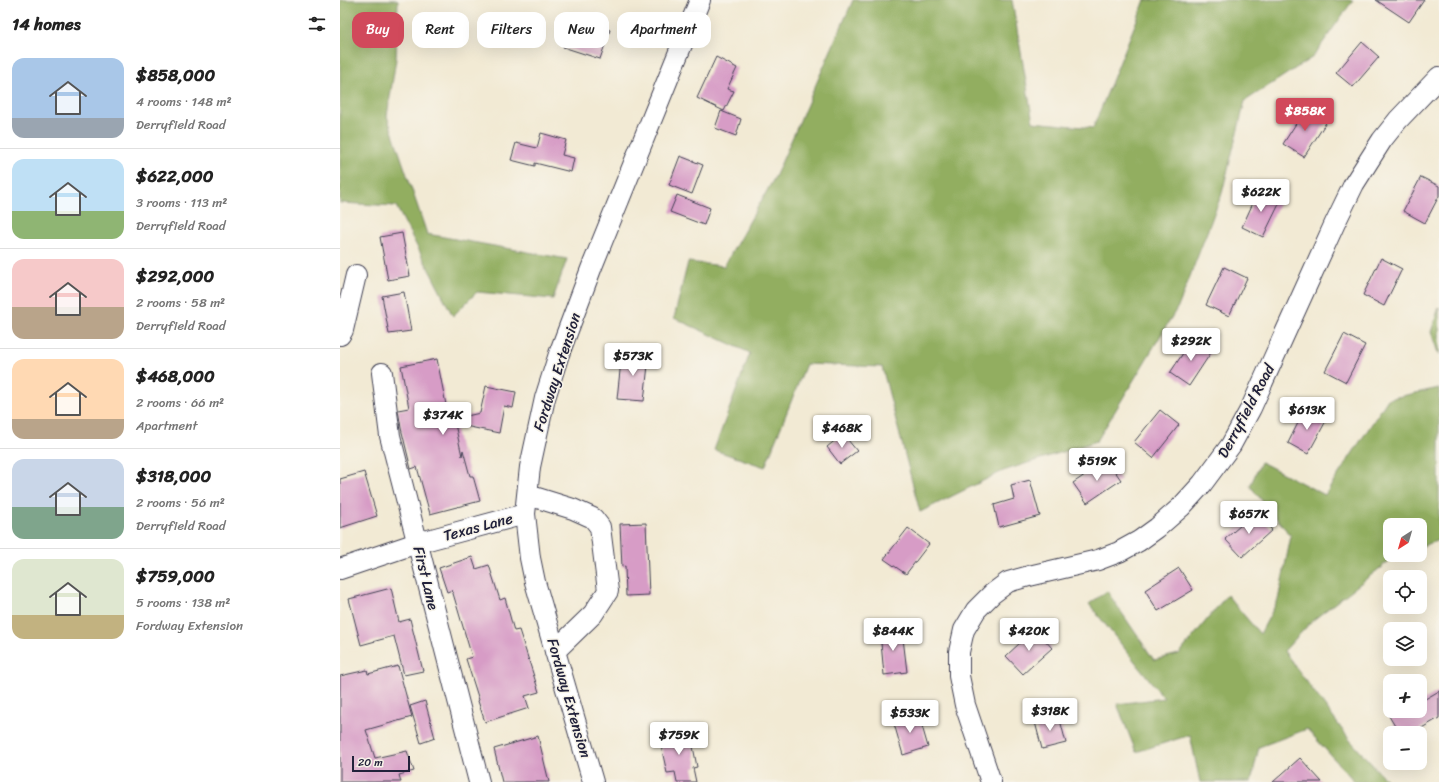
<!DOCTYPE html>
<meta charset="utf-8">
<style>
:root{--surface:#fff;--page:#f6f6f6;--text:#222;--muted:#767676;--line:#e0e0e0;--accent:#d1495b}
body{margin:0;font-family:Sriracha,sans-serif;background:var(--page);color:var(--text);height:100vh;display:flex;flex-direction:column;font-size:15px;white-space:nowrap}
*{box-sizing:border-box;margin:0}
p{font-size:13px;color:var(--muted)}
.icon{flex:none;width:22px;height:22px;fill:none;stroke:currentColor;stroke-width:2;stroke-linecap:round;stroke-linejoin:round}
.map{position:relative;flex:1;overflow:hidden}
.sheet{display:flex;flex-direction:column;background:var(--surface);width:340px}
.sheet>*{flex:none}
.hud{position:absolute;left:12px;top:12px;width:380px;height:36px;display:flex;gap:8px}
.needle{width:26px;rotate:217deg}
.buttons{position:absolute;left:1043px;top:518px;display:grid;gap:8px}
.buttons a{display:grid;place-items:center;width:44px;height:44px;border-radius:8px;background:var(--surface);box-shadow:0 4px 16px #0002;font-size:20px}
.scale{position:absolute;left:12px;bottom:10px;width:58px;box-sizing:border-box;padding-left:4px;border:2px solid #22223b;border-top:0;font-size:11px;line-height:14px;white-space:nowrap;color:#22223b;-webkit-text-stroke:3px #f7f3e8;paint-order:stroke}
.price{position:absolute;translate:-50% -34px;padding:0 9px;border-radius:4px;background:#fff;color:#222;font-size:13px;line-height:26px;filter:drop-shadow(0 1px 2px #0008)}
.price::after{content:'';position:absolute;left:50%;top:24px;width:12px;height:9px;margin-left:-6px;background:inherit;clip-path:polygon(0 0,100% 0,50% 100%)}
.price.active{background:var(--accent);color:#fff}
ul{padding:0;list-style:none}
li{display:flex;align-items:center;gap:12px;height:100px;padding:0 12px}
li+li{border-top:1px solid var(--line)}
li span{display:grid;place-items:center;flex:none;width:112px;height:80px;border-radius:12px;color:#555}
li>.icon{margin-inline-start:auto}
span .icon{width:48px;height:48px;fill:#fffc;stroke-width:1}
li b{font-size:17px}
h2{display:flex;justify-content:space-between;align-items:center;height:48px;padding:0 12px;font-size:17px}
.tag{padding:0 14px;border-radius:12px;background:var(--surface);box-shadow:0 4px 16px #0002;font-size:14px;line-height:36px}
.tag.active{background:var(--accent);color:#fff}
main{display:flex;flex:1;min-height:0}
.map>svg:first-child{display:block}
.forest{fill:#92ae60;stroke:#5a684e}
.building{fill:#d79cc6}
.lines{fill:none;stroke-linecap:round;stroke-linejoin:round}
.minor-casing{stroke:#414052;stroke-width:22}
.minor{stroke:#fff;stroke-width:20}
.labels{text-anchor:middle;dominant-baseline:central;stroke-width:3;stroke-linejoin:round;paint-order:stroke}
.street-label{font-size:15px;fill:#22223b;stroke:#f7f3e8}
</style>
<main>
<section class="sheet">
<h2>14 homes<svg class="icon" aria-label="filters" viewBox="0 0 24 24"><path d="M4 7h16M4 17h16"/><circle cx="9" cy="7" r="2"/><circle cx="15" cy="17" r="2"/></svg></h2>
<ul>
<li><span style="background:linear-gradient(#a9c7e8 75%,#9aa5b1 0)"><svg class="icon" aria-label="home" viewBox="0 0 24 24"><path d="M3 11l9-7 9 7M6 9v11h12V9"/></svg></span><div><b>$858,000</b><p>4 rooms · 148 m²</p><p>Derryfield Road</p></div></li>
<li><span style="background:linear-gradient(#bfe0f5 65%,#8fb573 0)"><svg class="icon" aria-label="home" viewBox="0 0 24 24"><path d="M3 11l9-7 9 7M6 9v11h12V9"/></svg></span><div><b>$622,000</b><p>3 rooms · 113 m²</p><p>Derryfield Road</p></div></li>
<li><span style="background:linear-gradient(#f6c9c9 60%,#b9a48a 0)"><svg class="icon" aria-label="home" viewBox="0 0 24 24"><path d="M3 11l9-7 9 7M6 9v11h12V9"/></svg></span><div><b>$292,000</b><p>2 rooms · 58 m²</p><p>Derryfield Road</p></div></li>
<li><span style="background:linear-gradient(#ffd9b3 75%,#b9a48a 0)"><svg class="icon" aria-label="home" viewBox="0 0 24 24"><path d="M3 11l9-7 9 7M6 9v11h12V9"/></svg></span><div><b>$468,000</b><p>2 rooms · 66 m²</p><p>Apartment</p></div></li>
<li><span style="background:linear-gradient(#c9d6e8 60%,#7fa58c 0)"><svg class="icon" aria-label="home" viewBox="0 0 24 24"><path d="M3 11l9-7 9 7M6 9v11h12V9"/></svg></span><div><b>$318,000</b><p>2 rooms · 56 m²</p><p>Derryfield Road</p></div></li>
<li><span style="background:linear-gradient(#dfe7d0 70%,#c2b280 0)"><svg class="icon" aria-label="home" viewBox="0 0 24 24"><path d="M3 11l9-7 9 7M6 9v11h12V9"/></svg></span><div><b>$759,000</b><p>5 rooms · 138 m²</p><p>Fordway Extension</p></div></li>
</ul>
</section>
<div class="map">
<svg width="1099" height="782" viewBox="0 0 1099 782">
<rect width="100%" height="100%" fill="#f7f3e8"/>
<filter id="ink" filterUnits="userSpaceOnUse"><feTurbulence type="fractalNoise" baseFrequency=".025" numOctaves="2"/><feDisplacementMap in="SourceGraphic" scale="8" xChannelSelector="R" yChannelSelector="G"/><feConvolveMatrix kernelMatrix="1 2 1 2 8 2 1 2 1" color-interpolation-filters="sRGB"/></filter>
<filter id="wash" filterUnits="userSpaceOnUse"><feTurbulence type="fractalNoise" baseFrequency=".012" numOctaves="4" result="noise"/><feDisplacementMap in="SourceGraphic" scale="16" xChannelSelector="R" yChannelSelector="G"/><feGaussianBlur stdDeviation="0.9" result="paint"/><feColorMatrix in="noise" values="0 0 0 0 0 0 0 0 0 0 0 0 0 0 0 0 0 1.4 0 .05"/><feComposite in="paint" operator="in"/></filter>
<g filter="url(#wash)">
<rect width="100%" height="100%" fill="#f2ead4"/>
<g class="forest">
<path d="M 0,0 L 58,0 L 56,59 L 47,116 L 87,234 L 227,259 L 213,299 L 137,292 L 113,316 L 56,206 L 0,203 Z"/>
<path d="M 513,0 L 672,0 L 693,122 L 753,128 L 805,0 L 1013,0 L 973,57 L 905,101 L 882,193 L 839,305 L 757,441 L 663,471 L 580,512 L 542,367 L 466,364 L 425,467 L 374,450 L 410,353 L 334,318 L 348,262 L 384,266 L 436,175 Z"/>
<path d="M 1099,307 L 1099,356 L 1091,332 Z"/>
<path d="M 1099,388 L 1099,540 L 1080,547 L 1080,525 L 1050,525 L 1050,555 L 1060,555 L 1053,558 L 972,621 L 944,651 L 1009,739 L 1048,782 L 1015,782 L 967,729 L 919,747 L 911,782 L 860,782 L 850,735 L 796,752 L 777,704 L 824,698 L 749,604 L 767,591 L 814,660 L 839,654 L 887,595 L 920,634 L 938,600 L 951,536 L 910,486 L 921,462 L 985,495 L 1048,399 Z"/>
</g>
<g id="blocks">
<g class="building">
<path d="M 1036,0 L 1084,0 L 1069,22 Z"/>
<path d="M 233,18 L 270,30 L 260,59 L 223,47 Z"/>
<path d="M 1022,42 L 1039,57 L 1013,87 L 996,73 Z"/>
<path d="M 376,57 L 397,68 L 387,89 L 394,91 L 384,111 L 357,98 Z"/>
<path d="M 966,108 L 987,121 L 964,157 L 943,144 Z"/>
<path d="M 381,111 L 401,119 L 396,136 L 375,128 Z"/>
<path d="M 201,133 L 226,140 L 222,155 L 234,158 L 231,172 L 195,163 L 195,166 L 171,160 L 176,143 L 197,148 Z"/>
<path d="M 340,156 L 363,165 L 352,194 L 329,185 Z"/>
<path d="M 1081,177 L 1099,186 L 1099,196 L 1085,223 L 1063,211 Z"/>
<path d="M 919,190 L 941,200 L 923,237 L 902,227 Z"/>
<path d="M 337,195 L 370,208 L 364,225 L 330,212 Z"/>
<path d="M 62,233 L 70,276 L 48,280 L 40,237 Z"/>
<path d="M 1041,258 L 1062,269 L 1044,306 L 1023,295 Z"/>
<path d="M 884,267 L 907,278 L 889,316 L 866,305 Z"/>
<path d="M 64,292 L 71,331 L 49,334 L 42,296 Z"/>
<path d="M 1004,334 L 1025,345 L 1006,382 L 985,371 Z"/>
<path d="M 853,338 L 872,351 L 849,386 L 830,373 Z"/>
<path d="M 282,352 L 309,356 L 304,401 L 277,399 Z"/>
<path d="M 97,359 L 109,420 L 140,413 L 146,386 L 176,392 L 173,408 L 164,406 L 159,433 L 115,424 L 122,456 L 123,450 L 130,476 L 133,476 L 140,501 L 90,514 L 77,467 L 71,469 L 61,428 L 58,410 L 69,408 L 61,366 Z"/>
<path d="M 966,407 L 987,419 L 968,454 L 948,443 Z"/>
<path d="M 820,410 L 839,425 L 813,458 L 794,442 Z"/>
<path d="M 503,434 L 517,451 L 500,464 L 487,447 Z"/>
<path d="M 767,460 L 781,480 L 747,503 L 733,483 Z"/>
<path d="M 24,472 L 37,516 L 0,528 L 0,479 Z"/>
<path d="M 690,480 L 700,516 L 659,527 L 654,505 L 674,499 L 671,485 Z"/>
<path d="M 916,512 L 932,530 L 902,557 L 885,539 Z"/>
<path d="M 306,523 L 309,595 L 286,596 L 285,566 L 282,567 L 280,524 Z"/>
<path d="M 568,528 L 589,544 L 566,574 L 544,559 Z"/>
<path d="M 132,557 L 136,569 L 149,565 L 160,600 L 165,598 L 174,631 L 179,630 L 199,692 L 185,696 L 189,708 L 145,722 L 138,701 L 139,700 L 126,659 L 132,657 L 112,590 L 107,592 L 99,568 Z"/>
<path d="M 839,568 L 853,590 L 818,611 L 805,590 Z"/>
<path d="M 51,588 L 59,622 L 70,619 L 83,671 L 64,675 L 54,636 L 21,645 L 9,599 Z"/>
<path d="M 695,629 L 712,648 L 683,674 L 666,656 Z"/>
<path d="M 562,630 L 567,672 L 544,675 L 540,632 Z"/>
<path d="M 58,666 L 72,717 L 26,730 L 35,758 L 67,751 L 74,771 L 59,775 L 61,782 L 0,782 L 0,676 L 27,670 L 28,674 Z"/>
<path d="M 1099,691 L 1099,718 L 1073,733 L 1059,733 L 1046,711 L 1080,711 L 1080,702 Z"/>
<path d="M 85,701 L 95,738 L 81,743 L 70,706 Z"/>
<path d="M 578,712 L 588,747 L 563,755 L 553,720 Z"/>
<path d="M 719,716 L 726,743 L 702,749 L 695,722 Z"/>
<path d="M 350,731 L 357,767 L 353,768 L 356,782 L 337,782 L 335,772 L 327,773 L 319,737 Z"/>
<path d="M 198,736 L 209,782 L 162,782 L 154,749 Z"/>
<path d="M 960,758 L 982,782 L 933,782 Z"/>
</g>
</g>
</g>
<g filter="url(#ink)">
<use href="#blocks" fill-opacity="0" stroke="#414052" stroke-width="1"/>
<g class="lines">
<defs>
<g id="minor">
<path d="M 0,335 L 3,330 L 16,275"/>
<path d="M 42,373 L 50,436 L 139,782"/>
<path d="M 188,495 L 233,509 L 253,518 L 260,527 L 268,591 L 253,614 L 215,651"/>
<path d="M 0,569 L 77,543 L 185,514"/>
<path d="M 253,782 L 195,582 L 190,558 L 185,514 L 190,467 L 205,398 L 219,354 L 251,269 L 360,0"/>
<path d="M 651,782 L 625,705 L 619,676 L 619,652 L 624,630 L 636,610 L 652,594 L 668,582 L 689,576 L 758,560 L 779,552 L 799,541 L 817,528 L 841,507 L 862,484 L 891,445 L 911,408 L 995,223 L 1014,184 L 1042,140 L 1058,120 L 1099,77"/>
</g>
</defs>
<use href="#minor" class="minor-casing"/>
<use href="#minor" class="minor"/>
</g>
</g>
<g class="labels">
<g class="street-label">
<text transform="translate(217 372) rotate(-72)">Fordway Extension</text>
<text transform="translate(906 411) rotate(-62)">Derryfield Road</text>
<text transform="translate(138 527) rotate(-15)">Texas Lane</text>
<text transform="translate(86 578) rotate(76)">First Lane</text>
<text transform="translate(229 698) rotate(74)">Fordway Extension</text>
</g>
</g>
</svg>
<div class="buttons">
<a><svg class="needle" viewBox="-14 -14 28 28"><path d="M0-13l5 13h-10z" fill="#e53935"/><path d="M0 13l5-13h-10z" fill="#767676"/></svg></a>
<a><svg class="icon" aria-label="locate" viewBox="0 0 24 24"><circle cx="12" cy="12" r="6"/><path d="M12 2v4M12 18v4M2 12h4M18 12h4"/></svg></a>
<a><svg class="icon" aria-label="layers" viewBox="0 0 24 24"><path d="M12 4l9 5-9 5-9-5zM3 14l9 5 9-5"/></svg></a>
<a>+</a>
<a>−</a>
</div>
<div class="scale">20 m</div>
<b class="price active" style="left:965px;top:132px">$858K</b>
<b class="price" style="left:921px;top:213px">$622K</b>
<b class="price" style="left:851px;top:362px">$292K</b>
<b class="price" style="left:293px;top:377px">$573K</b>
<b class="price" style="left:967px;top:431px">$613K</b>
<b class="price" style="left:103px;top:436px">$374K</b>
<b class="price" style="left:502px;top:449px">$468K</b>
<b class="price" style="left:757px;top:482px">$519K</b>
<b class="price" style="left:909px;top:535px">$657K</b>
<b class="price" style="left:553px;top:652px">$844K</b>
<b class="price" style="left:689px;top:652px">$420K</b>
<b class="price" style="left:710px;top:732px">$318K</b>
<b class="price" style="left:570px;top:734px">$533K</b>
<b class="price" style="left:339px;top:756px">$759K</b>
<div class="hud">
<a class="tag active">Buy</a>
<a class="tag">Rent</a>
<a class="tag">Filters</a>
<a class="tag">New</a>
<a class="tag">Apartment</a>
</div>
</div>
</main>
